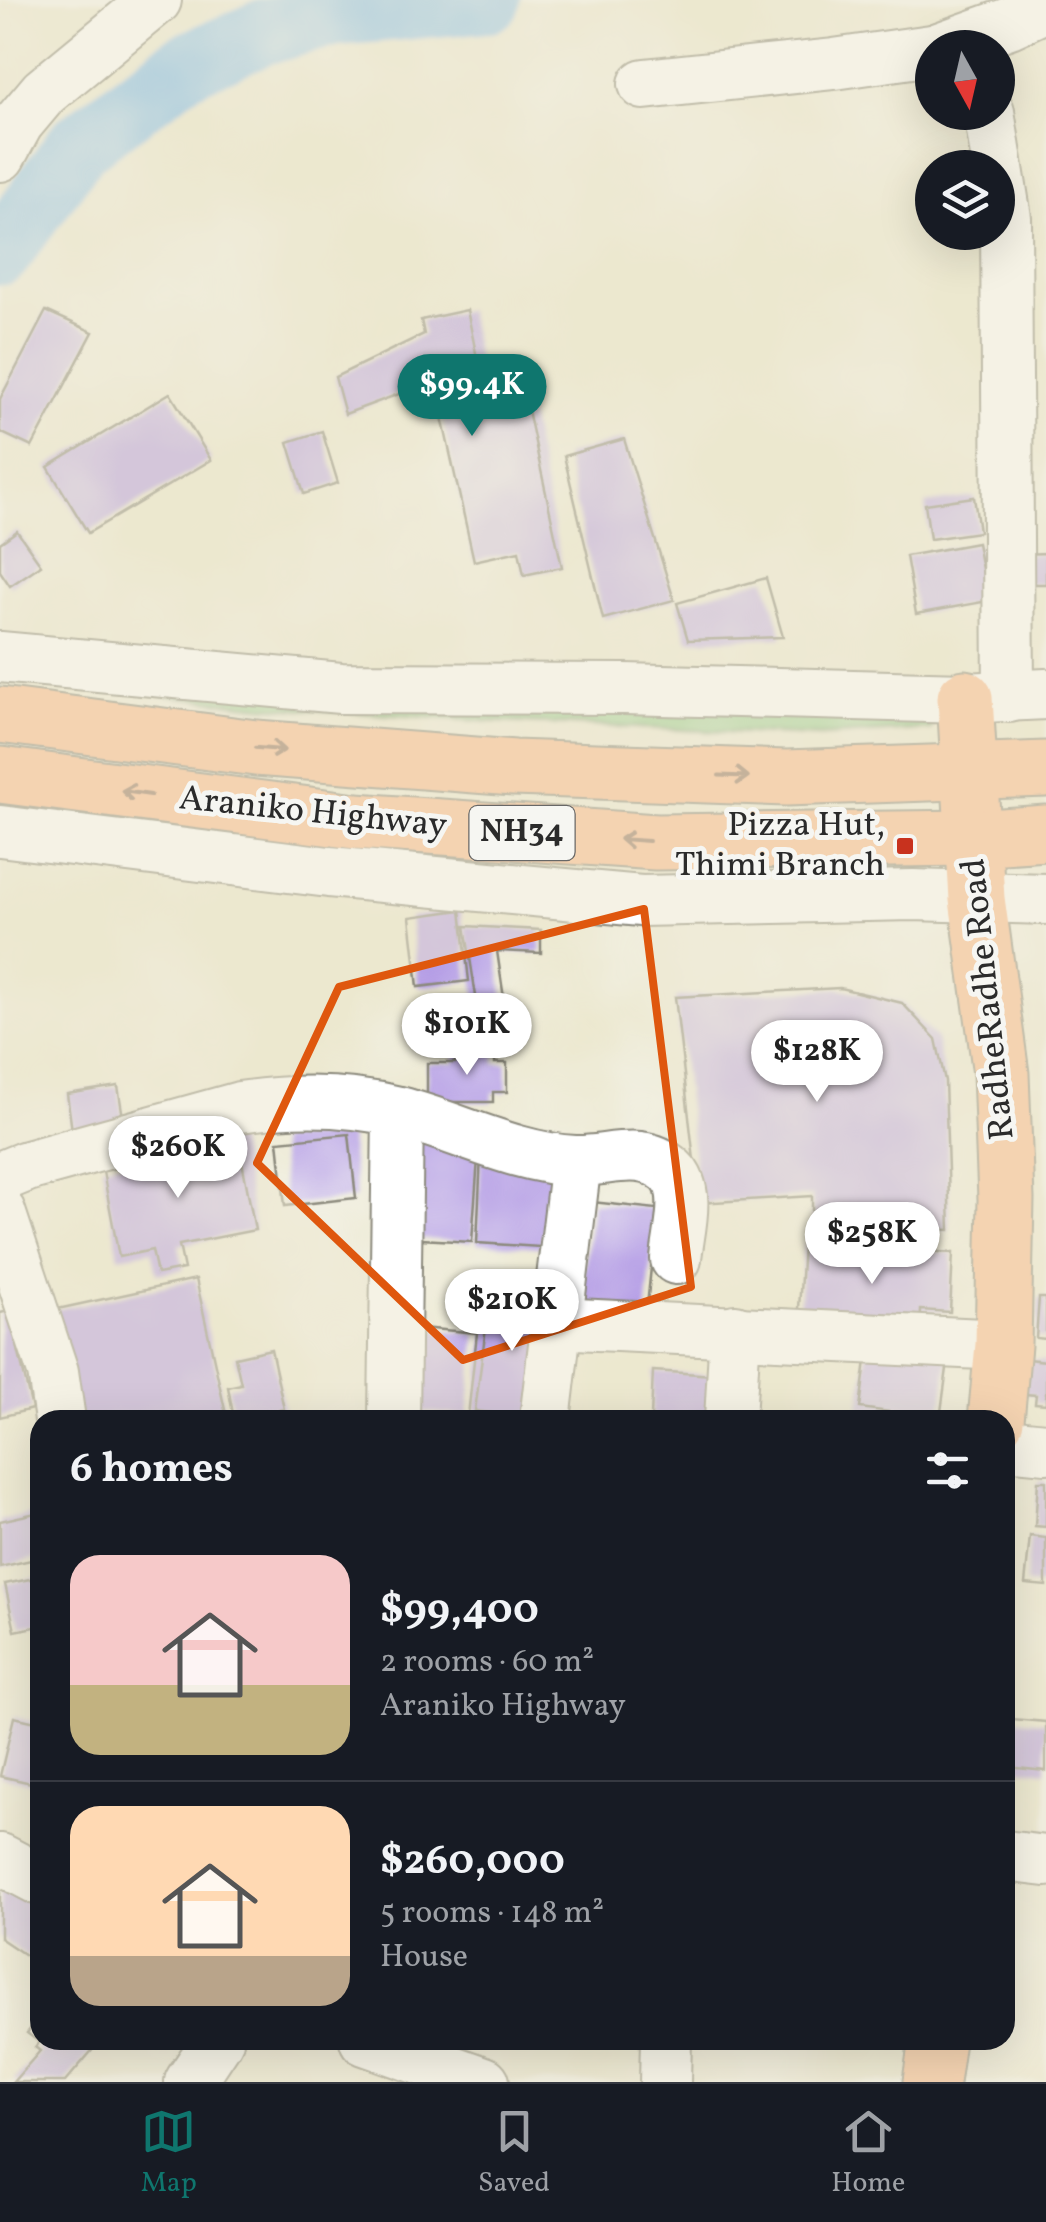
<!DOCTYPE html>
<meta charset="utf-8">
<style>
:root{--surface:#171b24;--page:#242831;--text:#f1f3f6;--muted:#9ea1a6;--line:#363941;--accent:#0f766e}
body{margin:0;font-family:Vollkorn,serif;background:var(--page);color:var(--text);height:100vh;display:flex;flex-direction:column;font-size:38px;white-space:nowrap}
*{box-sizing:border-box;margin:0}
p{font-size:32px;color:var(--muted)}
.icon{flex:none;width:55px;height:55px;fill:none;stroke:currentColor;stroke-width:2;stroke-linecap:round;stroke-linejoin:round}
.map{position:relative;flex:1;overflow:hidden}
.drawer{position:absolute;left:30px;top:1410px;width:985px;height:640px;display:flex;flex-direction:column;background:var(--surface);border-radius:30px;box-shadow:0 10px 40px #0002}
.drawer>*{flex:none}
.needle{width:65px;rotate:172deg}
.buttons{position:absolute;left:915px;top:30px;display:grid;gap:20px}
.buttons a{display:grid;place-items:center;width:100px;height:100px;border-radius:50%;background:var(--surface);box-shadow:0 10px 40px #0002;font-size:50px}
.price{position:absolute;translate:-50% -85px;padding:0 22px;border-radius:35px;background:#fff;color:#222;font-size:32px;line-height:65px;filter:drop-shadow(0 2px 5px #0008)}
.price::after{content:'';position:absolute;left:50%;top:60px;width:30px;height:22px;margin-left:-15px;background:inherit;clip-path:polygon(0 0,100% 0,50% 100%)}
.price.on{background:var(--accent);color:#fff}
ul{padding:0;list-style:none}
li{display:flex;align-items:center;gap:30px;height:250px;padding:0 40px}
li+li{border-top:2px solid var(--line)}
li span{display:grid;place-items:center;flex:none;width:280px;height:200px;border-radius:30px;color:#555}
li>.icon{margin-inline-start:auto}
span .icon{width:120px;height:120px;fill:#fffc;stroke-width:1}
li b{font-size:42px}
h2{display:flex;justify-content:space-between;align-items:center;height:120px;padding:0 40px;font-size:42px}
.menu{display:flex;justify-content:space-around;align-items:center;height:140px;border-top:2px solid var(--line);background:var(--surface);font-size:28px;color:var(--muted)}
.menu a{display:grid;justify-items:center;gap:5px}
.menu .on{color:var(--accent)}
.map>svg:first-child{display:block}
.green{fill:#87c67d;stroke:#597854;stroke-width:2.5}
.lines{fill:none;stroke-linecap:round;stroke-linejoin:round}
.river{stroke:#78b9ed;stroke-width:65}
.building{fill:#b59ee6}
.minor-casing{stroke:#8c8a7d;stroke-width:54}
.major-casing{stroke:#8c8a7d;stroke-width:59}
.highway-casing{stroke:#8c8a7d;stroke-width:59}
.minor{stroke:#fff;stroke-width:50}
.major{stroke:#fcba8d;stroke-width:55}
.highway{stroke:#fcba8d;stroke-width:55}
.oneway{stroke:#94725c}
.marked{fill:none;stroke:#df570e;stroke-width:8;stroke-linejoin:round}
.poi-dot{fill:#c8321e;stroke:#f6f6f2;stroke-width:4}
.labels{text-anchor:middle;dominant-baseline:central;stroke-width:10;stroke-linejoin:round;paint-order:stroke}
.shield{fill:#f6f6f2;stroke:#686867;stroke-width:2.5}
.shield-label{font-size:32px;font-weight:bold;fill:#2b2b2b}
.street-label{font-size:35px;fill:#2b2b2b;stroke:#f6f6f2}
.poi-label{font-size:35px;fill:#2b2b2b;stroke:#f6f6f2;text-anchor:end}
</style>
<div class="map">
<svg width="1046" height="2082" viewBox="0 0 1046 2082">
<rect width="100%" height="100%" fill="#f6f6f2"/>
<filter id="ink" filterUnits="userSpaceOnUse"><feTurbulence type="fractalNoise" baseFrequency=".01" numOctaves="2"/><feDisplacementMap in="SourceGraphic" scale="20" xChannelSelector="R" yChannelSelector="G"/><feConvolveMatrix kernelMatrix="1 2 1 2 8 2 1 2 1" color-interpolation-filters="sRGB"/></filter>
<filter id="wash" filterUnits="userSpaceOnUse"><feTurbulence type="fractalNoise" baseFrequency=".0048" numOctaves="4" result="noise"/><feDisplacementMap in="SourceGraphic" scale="40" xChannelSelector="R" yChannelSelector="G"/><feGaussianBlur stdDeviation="2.25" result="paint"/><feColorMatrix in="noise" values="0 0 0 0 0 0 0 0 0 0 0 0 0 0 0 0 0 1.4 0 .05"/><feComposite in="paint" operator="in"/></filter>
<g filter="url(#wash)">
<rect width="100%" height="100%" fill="#ece8cf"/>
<path class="green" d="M 0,677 L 931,716 L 933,724 L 930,729 L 821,736 L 483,721 L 260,706 Z"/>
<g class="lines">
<path class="river" d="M 0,253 L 78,145 L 184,66 L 261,33 L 334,14 L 488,0"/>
</g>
<g id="blocks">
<g class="building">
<path d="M 467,310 L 485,396 L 523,387 L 562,567 L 524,575 L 519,551 L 474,561 L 434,381 L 345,414 L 335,377 L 424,334 L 421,320 Z"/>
<path d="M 46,311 L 93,332 L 32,447 L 0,432 L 0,399 Z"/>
<path d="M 170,393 L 211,460 L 88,533 L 48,467 Z"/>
<path d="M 322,431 L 338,483 L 304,494 L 288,442 Z"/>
<path d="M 624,439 L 674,600 L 603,619 L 564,456 Z"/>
<path d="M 974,497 L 979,532 L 930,539 L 925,504 Z"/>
<path d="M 17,531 L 41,565 L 10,586 L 0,571 L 0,543 Z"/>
<path d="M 977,543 L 988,601 L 916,614 L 906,556 Z"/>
<path d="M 1046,553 L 1046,584 L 1024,584 L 1023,554 Z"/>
<path d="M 766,578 L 783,637 L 688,640 L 677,603 Z"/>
<path d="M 461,910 L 469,981 L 418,987 L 410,917 Z"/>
<path d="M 465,926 L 541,930 L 541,953 L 497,951 L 505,1005 L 478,1009 Z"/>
<path d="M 840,988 L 902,1003 L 936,1039 L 945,1081 L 950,1230 L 812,1222 L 812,1196 L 699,1203 L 675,997 Z"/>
<path d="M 455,1049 L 495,1049 L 495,1063 L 507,1063 L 507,1092 L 493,1092 L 493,1102 L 427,1102 L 427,1063 L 455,1063 Z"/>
<path d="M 118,1086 L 125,1130 L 73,1138 L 67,1094 Z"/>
<path d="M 349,1134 L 356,1198 L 285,1206 L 278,1141 Z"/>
<path d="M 411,1139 L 479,1144 L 472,1242 L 404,1238 Z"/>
<path d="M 238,1140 L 255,1230 L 179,1245 L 184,1269 L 157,1274 L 152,1250 L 119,1257 L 102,1166 Z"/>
<path d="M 481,1154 L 556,1168 L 540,1247 L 477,1243 Z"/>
<path d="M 592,1202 L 657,1209 L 646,1316 L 580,1309 Z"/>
<path d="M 803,1244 L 953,1253 L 950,1312 L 921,1310 L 920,1332 L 798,1325 Z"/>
<path d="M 196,1279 L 227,1419 L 77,1420 L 53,1310 Z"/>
<path d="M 491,1289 L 549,1296 L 534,1418 L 475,1411 Z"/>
<path d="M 1039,1298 L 1046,1298 L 1046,1339 L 1036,1338 Z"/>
<path d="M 9,1311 L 32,1409 L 0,1417 L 0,1313 Z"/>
<path d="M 420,1328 L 477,1333 L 468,1416 L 412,1411 Z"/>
<path d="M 868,1344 L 949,1354 L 940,1419 L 860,1408 Z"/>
<path d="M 271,1349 L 284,1409 L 234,1419 L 228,1387 L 241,1384 L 235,1357 Z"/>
<path d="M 1017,1358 L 1046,1361 L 1046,1404 L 1035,1403 L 1036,1395 L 1013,1393 Z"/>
<path d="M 653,1371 L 713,1375 L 711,1420 L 651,1417 Z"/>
<path d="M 1038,1481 L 1046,1481 L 1046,1527 L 1035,1526 Z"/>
<path d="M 40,1512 L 40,1558 L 0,1567 L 0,1521 Z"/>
<path d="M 1030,1536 L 1046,1538 L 1046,1586 L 1025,1584 Z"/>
<path d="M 40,1577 L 40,1626 L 15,1631 L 5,1584 Z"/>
<path d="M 14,1717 L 40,1723 L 40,1785 L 0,1776 Z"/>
<path d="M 1011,1719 L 1046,1722 L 1046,1771 L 1007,1767 Z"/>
<path d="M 0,1882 L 40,1903 L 40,1965 L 0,1938 Z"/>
<path d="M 40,2017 L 40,2040 L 101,2040 L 65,2082 L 13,2082 L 40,2051 L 35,2047 L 39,2042 L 27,2033 Z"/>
</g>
</g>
</g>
<g filter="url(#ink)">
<use href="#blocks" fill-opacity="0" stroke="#8c8a7d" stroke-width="2.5"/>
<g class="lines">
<defs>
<g id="minor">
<path d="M 939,48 L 1009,23 L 1046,6"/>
<path d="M 644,84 L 834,64 L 932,50"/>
<path d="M 989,112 L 1006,218 L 1009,697"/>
<path d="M 0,156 L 18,123 L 44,92 L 156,0"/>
<path d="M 0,657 L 341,688 L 625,689 L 965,698 L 1046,694"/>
<path d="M 0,831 L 329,872 L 641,901 L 913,895 L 1046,899"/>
<path d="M 0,1177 L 27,1166 L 240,1107 C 292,1099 347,1099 399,1112 C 457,1127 515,1158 575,1161 C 609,1162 642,1145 671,1171 C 692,1191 678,1233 676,1259"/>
<path d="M 0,1212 L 53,1372 L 60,1420"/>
<path d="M 556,1323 L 1003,1345"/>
<path d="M 394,1420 L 398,1112"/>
<path d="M 545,1420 L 576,1161"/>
<path d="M 730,1420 L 735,1330"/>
<path d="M 1005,1444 L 1046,1448"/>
<path d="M 1005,1856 L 1046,1861"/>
<path d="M 0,1859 L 40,1880"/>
<path d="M 365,2040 L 484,2082"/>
<path d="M 190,2082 L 218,2040"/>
<path d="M 665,2082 L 666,2040"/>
</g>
<g id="major">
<path d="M 965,698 L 977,899 L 1001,1074 L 1006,1199 L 1003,1345 L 996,1420"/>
<path d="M 931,2082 L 937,2040"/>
</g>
<g id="highway">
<path d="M 0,715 L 256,748 L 514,768 L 786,778 L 1046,769"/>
<path d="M 0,775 L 356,821 L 656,842 L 973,838 L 1046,833"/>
</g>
</defs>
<use href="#minor" class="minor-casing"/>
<use href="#major" class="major-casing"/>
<use href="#highway" class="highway-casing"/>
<use href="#minor" class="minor"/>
<use href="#major" class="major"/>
<use href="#highway" class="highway"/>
</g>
<defs><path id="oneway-shaft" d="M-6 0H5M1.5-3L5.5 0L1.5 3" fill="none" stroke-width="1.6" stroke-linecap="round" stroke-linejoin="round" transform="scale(2.5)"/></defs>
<g class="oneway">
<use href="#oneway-shaft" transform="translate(270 749) rotate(5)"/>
<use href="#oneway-shaft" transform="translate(734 776) rotate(2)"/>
<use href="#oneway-shaft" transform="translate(136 793) rotate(-172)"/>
<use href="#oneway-shaft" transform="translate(634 840) rotate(-176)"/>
</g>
</g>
<path d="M0 0H1046V2082H0ZM 644,909 L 691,1287 L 463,1360 L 257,1163 L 339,987 Z" fill="#ece8cf" fill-opacity=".55" fill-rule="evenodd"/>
<path class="marked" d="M 644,909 L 691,1287 L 463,1360 L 257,1163 L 339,987 Z"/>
<rect class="poi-dot" x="895" y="836" width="20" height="20" rx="5"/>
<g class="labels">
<rect class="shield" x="469.5" y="806" width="105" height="54" rx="8"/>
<g class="shield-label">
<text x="522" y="833">NH34</text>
</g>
<g class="street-label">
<text transform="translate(313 813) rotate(6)">Araniko Highway</text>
<text transform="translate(989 999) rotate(-96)">RadheRadhe Road</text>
</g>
<g class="poi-label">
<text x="885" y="826">Pizza Hut,<tspan x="885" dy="40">Thimi Branch</tspan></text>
</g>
</g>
</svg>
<div class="buttons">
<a><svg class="needle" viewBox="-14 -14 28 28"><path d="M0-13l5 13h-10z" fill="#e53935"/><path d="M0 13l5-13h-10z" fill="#9ea1a6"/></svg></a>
<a><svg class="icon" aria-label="layers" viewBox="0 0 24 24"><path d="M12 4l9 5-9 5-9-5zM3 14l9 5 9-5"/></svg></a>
</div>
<b class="price on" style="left:472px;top:439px">$99.4K</b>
<b class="price" style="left:467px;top:1078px">$101K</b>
<b class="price" style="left:817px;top:1105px">$128K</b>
<b class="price" style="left:178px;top:1201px">$260K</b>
<b class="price" style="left:872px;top:1287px">$258K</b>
<b class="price" style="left:512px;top:1354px">$210K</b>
<section class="drawer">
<h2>6 homes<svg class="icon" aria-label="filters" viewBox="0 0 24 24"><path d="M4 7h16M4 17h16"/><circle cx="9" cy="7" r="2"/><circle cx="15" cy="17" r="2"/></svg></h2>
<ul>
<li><span style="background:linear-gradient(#f6c9c9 65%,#c2b280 0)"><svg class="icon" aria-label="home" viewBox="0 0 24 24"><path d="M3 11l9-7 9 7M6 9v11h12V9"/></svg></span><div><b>$99,400</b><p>2 rooms · 60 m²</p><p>Araniko Highway</p></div></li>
<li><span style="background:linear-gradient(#ffd9b3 75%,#b9a48a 0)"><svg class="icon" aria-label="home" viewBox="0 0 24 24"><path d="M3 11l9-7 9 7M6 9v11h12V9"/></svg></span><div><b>$260,000</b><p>5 rooms · 148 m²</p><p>House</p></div></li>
</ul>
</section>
</div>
<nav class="menu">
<a class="on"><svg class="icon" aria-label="map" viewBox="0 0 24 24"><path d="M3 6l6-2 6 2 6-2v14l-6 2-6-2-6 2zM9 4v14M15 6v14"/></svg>Map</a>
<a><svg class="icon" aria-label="saved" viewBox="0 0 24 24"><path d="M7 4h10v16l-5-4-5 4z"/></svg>Saved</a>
<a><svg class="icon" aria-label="home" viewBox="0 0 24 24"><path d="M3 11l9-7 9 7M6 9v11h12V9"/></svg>Home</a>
</nav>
